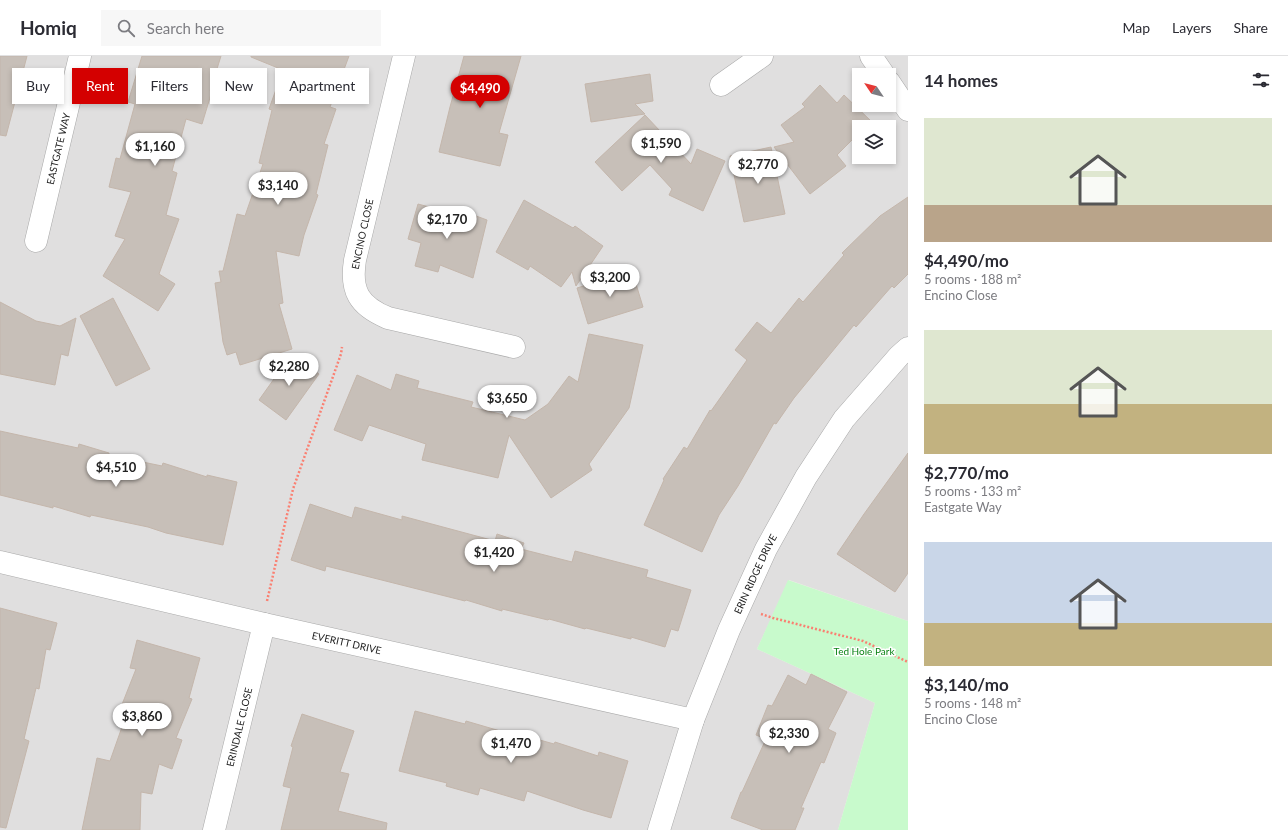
<!DOCTYPE html>
<meta charset="utf-8">
<style>
:root{--surface:#fff;--page:#f7f7f7;--text:#2b2b33;--muted:#7c7c81;--line:#e1e1e2;--accent:#d40000}
body{margin:0;font-family:Lato,sans-serif;background:var(--page);color:var(--text);height:100vh;display:flex;flex-direction:column;font-size:15px;white-space:nowrap}
*{box-sizing:border-box;margin:0}
p{font-size:13px;color:var(--muted)}
.icon{flex:none;width:22px;height:22px;fill:none;stroke:currentColor;stroke-width:2;stroke-linecap:round;stroke-linejoin:round}
.map{position:relative;flex:1;overflow:hidden}
.drawer{display:flex;flex-direction:column;background:var(--surface);width:380px}
.drawer>*{flex:none}
.hud{position:absolute;left:12px;top:12px;width:380px;height:36px;display:flex;gap:8px}
.needle{width:26px;rotate:305deg}
.tools{position:absolute;left:852px;top:12px;display:grid;gap:8px}
.tools a{display:grid;place-items:center;width:44px;height:44px;border-radius:0px;background:var(--surface);box-shadow:0 2px 6px #0003;font-size:20px}
.price{position:absolute;translate:-50% -34px;padding:0 9px;border-radius:14px;background:#fff;color:#222;font-size:13px;line-height:26px;filter:drop-shadow(0 1px 2px #0008)}
.price::after{content:'';position:absolute;left:50%;top:24px;width:12px;height:9px;margin-left:-6px;background:inherit;clip-path:polygon(0 0,100% 0,50% 100%)}
.price.selected{background:var(--accent);color:#fff}
ul{padding:0;list-style:none}
li{display:grid;align-content:center;gap:8px;height:212px;padding:0 16px}
li span{display:grid;place-items:center;height:124px;border-radius:0px;color:#555}
li>.icon{margin-inline-start:auto}
span .icon{width:72px;height:72px;fill:#fffc;stroke-width:1}
li b{font-size:17px}
h2{display:flex;justify-content:space-between;align-items:center;height:48px;padding:0 16px;font-size:17px}
.chip{padding:0 14px;border-radius:0px;background:var(--surface);box-shadow:0 2px 6px #0003;font-size:14px;line-height:36px}
.chip.selected{background:var(--accent);color:#fff}
header{display:flex;align-items:center;gap:24px;box-sizing:border-box;height:56px;padding:0 20px;background:var(--surface);border-bottom:1px solid var(--line)}
header strong{font-size:19px}
nav{display:flex;gap:22px;margin-inline-start:auto;font-size:14px}
.search{width:280px;height:36px;background:var(--page);display:flex;align-items:center;gap:10px;box-sizing:border-box;padding:0 14px;border-radius:0px;color:var(--muted);font-size:15px}
main{display:flex;flex:1;min-height:0}
.map>svg:first-child{display:block}
.residential{fill:#e0dfdf;fill-rule:evenodd}
.park{fill:#c8facc}
.building{fill:#c7bfb8;stroke:#c4b6ab}
.lines{fill:none;stroke-linecap:round;stroke-linejoin:round}
.minor-casing{stroke:#a9a9a9;stroke-width:23}
.path{stroke:#fa8072;stroke-width:2.5;stroke-dasharray:2 2;stroke-linecap:butt}
.minor{stroke:#fff;stroke-width:22}
.labels{text-anchor:middle;dominant-baseline:central;stroke-width:3;stroke-linejoin:round;paint-order:stroke}
.street-label{font-size:10px;fill:#222;stroke:#fff}
.park-label{font-size:10px;fill:#0c8416;stroke:#fff}
</style>
<header>
<strong>Homiq</strong>
<div class="search"><svg class="icon" aria-label="search" viewBox="0 0 24 24"><circle cx="10" cy="10" r="6"/><path d="M15 15l6 6"/></svg>Search here</div>
<nav><a>Map</a><a>Layers</a><a>Share</a></nav>
</header>
<main>
<div class="map">
<svg width="908" height="774" viewBox="0 0 908 774">
<rect width="100%" height="100%" fill="#f2efe9"/>
<path class="residential" d="M 0,0 L 908,0 L 908,565 L 789,524 L 757,593 L 875,647 L 838,774 L 0,774 ZM 859,19 L 889,19 L 889,49 L 859,49 ZM 859,71 L 889,71 L 889,101 L 859,101 Z"/>
<path class="park" d="M 788,524 L 908,565 L 908,774 L 838,774 L 875,647 L 757,593 Z"/>
<g class="building">
<path d="M 0,0 L 27,0 L 6,80 L 0,79 Z"/>
<path d="M 142,0 L 221,0 L 210,35 L 212,35 L 202,68 L 186,63 L 172,115 L 177,117 L 166,159 L 179,163 L 159,218 L 175,228 L 158,255 L 103,220 L 125,183 L 115,180 L 131,136 L 109,131 L 116,102 L 120,103 L 135,48 L 128,46 Z"/>
<path d="M 251,0 L 349,0 L 330,51 L 336,53 L 324,88 L 328,89 L 316,138 L 318,139 L 304,179 L 299,200 L 276,195 L 283,247 L 279,248 L 292,293 L 240,309 L 236,296 L 227,299 L 223,286 L 215,227 L 221,226 L 219,215 L 223,215 L 237,158 L 245,160 L 263,108 L 259,107 L 272,54 L 269,53 L 283,14 L 251,1 Z"/>
<path d="M 464,0 L 521,0 L 499,77 L 508,79 L 500,110 L 439,96 L 450,51 Z"/>
<path d="M 650,18 L 653,45 L 635,48 L 645,58 L 591,66 L 585,28 Z"/>
<path d="M 820,29 L 837,47 L 844,39 L 871,65 L 865,71 L 859,71 L 859,77 L 837,99 L 846,110 L 810,138 L 774,91 L 794,86 L 781,69 L 805,51 L 802,48 Z"/>
<path d="M 645,59 L 691,108 L 697,93 L 725,105 L 703,155 L 669,139 L 672,133 L 650,109 L 622,135 L 595,106 Z"/>
<path d="M 771,91 L 785,158 L 744,166 L 730,100 Z"/>
<path d="M 908,141 L 908,218 L 894,232 L 892,230 L 856,271 L 854,269 L 794,342 L 776,368 L 774,367 L 738,430 L 719,459 L 702,496 L 644,469 L 664,424 L 663,423 L 684,391 L 687,393 L 710,354 L 711,355 L 747,304 L 735,294 L 757,266 L 771,277 L 799,242 L 803,246 L 844,199 L 842,197 L 880,160 Z"/>
<path d="M 524,144 L 573,172 L 575,170 L 603,190 L 576,230 L 572,216 L 561,231 L 530,210 L 528,214 L 496,196 Z"/>
<path d="M 418,148 L 466,161 L 468,157 L 487,164 L 473,222 L 440,209 L 438,216 L 415,210 L 421,187 L 408,183 Z"/>
<path d="M 632,215 L 643,251 L 588,268 L 577,232 Z"/>
<path d="M 113,242 L 150,313 L 116,330 L 80,260 Z"/>
<path d="M 0,246 L 36,265 L 60,270 L 76,262 L 68,300 L 61,298 L 55,329 L 0,318 Z"/>
<path d="M 589,278 L 643,289 L 629,352 L 589,408 L 592,414 L 551,442 L 509,379 L 498,422 L 422,404 L 426,388 L 369,369 L 362,385 L 334,374 L 357,319 L 391,334 L 396,318 L 419,325 L 417,332 L 473,346 L 471,351 L 525,364 L 548,348 L 569,320 L 578,326 Z"/>
<path d="M 291,299 L 319,318 L 286,364 L 259,344 Z"/>
<path d="M 0,375 L 78,392 L 79,388 L 109,397 L 109,399 L 162,410 L 163,407 L 207,421 L 207,419 L 237,426 L 223,489 L 166,477 L 148,471 L 91,459 L 90,461 L 53,450 L 53,452 L 0,439 Z"/>
<path d="M 908,397 L 908,517 L 895,536 L 837,498 L 864,458 Z"/>
<path d="M 310,448 L 352,462 L 355,451 L 402,464 L 402,460 L 495,485 L 497,478 L 524,487 L 521,493 L 572,506 L 575,495 L 648,514 L 646,521 L 691,534 L 678,575 L 671,573 L 665,591 L 631,581 L 631,583 L 586,572 L 585,573 L 549,563 L 548,564 L 502,553 L 502,555 L 466,544 L 465,545 L 326,510 L 325,515 L 291,504 Z"/>
<path d="M 0,552 L 57,567 L 50,594 L 46,593 L 39,633 L 36,632 L 24,683 L 29,685 L 6,772 L 0,771 Z"/>
<path d="M 137,584 L 200,602 L 189,642 L 192,643 L 176,682 L 182,684 L 172,713 L 159,708 L 152,738 L 141,736 L 140,774 L 82,774 L 97,702 L 110,705 L 128,654 L 121,651 L 136,613 L 130,612 Z"/>
<path d="M 811,618 L 847,636 L 828,673 L 836,677 L 824,707 L 821,706 L 801,752 L 804,752 L 795,774 L 763,774 L 731,762 L 741,736 L 742,736 L 766,683 L 756,679 L 768,649 L 772,650 L 788,619 L 806,629 Z"/>
<path d="M 415,655 L 465,668 L 466,665 L 507,677 L 508,675 L 554,688 L 555,686 L 598,700 L 599,696 L 628,705 L 611,762 L 583,754 L 527,735 L 524,745 L 480,732 L 478,739 L 446,730 L 447,727 L 399,715 Z"/>
<path d="M 302,658 L 354,675 L 340,716 L 349,718 L 338,755 L 387,767 L 386,774 L 281,774 L 291,732 L 283,730 L 293,691 L 291,690 Z"/>
</g>
<g class="lines">
<defs>
<g id="minor">
<path d="M 404,0 L 355,204 C 350,235 359,250 388,262 L 514,291"/>
<path d="M 871,0 L 884,19"/>
<path d="M 889,26 L 908,54"/>
<path d="M 721,29 L 762,0"/>
<path id="s1" d="M 36,185 L 80,0"/>
<path id="s2" d="M 0,506 L 264,568 L 693,664"/>
<path id="s3" d="M 214,774 L 264,568"/>
<path id="s4" d="M 659,774 L 693,664 L 729,574 L 766,493 L 806,421 L 844,363 L 899,300 L 908,292"/>
</g>
</defs>
<use href="#minor" class="minor-casing"/>
<g class="path">
<path d="M 267,545 L 293,433 L 341,298 L 342,291"/>
<path d="M 761,558 L 773,562 L 863,585 L 908,606"/>
</g>
<use href="#minor" class="minor"/>
</g>
<g class="labels">
<g class="street-label">
<text stroke="none"><textPath href="#s1" startOffset="95">EASTGATE WAY</textPath></text>
<text transform="translate(362 178) rotate(-78)">ENCINO CLOSE</text>
<text stroke="none"><textPath href="#s4" startOffset="274">ERIN RIDGE DRIVE</textPath></text>
<text stroke="none"><textPath href="#s2" startOffset="356">EVERITT DRIVE</textPath></text>
<text stroke="none"><textPath href="#s3" startOffset="106">ERINDALE CLOSE</textPath></text>
</g>
<g class="park-label">
<text x="864" y="595">Ted Hole Park</text>
</g>
</g>
</svg>
<div class="tools">
<a><svg class="needle" viewBox="-14 -14 28 28"><path d="M0-13l5 13h-10z" fill="#e53935"/><path d="M0 13l5-13h-10z" fill="#7c7c81"/></svg></a>
<a><svg class="icon" aria-label="layers" viewBox="0 0 24 24"><path d="M12 4l9 5-9 5-9-5zM3 14l9 5 9-5"/></svg></a>
</div>
<b class="price selected" style="left:480px;top:53px">$4,490</b>
<b class="price" style="left:661px;top:108px">$1,590</b>
<b class="price" style="left:155px;top:111px">$1,160</b>
<b class="price" style="left:758px;top:129px">$2,770</b>
<b class="price" style="left:278px;top:150px">$3,140</b>
<b class="price" style="left:447px;top:184px">$2,170</b>
<b class="price" style="left:610px;top:242px">$3,200</b>
<b class="price" style="left:289px;top:331px">$2,280</b>
<b class="price" style="left:507px;top:363px">$3,650</b>
<b class="price" style="left:116px;top:432px">$4,510</b>
<b class="price" style="left:494px;top:517px">$1,420</b>
<b class="price" style="left:142px;top:681px">$3,860</b>
<b class="price" style="left:789px;top:698px">$2,330</b>
<b class="price" style="left:511px;top:708px">$1,470</b>
<div class="hud">
<a class="chip">Buy</a>
<a class="chip selected">Rent</a>
<a class="chip">Filters</a>
<a class="chip">New</a>
<a class="chip">Apartment</a>
</div>
</div>
<section class="drawer">
<h2>14 homes<svg class="icon" aria-label="filters" viewBox="0 0 24 24"><path d="M4 7h16M4 17h16"/><circle cx="9" cy="7" r="2"/><circle cx="15" cy="17" r="2"/></svg></h2>
<ul>
<li><span style="background:linear-gradient(#dfe7d0 70%,#b9a48a 0)"><svg class="icon" aria-label="home" viewBox="0 0 24 24"><path d="M3 11l9-7 9 7M6 9v11h12V9"/></svg></span><div><b>$4,490/mo</b><p>5 rooms · 188 m²</p><p>Encino Close</p></div></li>
<li><span style="background:linear-gradient(#dfe7d0 60%,#c2b280 0)"><svg class="icon" aria-label="home" viewBox="0 0 24 24"><path d="M3 11l9-7 9 7M6 9v11h12V9"/></svg></span><div><b>$2,770/mo</b><p>5 rooms · 133 m²</p><p>Eastgate Way</p></div></li>
<li><span style="background:linear-gradient(#c9d6e8 65%,#c2b280 0)"><svg class="icon" aria-label="home" viewBox="0 0 24 24"><path d="M3 11l9-7 9 7M6 9v11h12V9"/></svg></span><div><b>$3,140/mo</b><p>5 rooms · 148 m²</p><p>Encino Close</p></div></li>
</ul>
</section>
</main>
